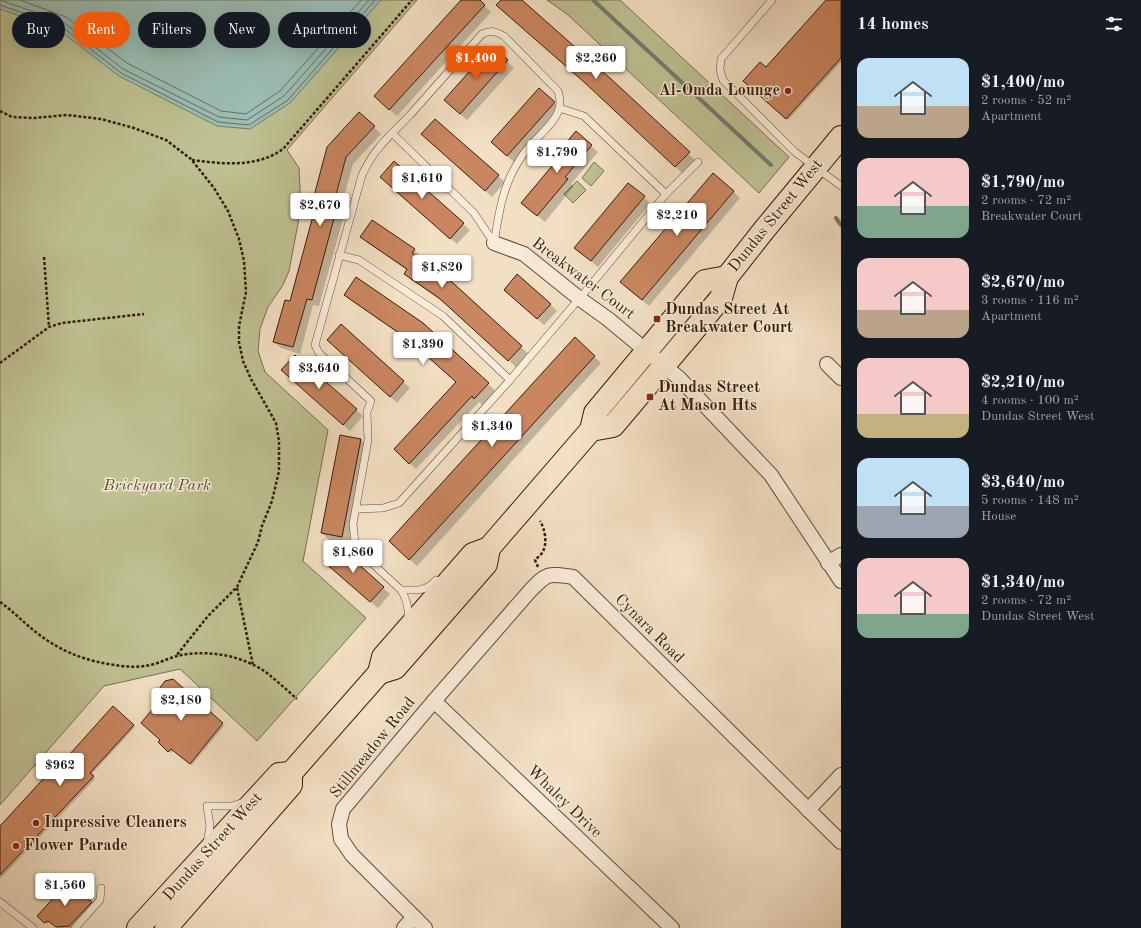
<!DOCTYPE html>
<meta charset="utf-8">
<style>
:root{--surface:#171b24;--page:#20242c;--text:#f1f3f6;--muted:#9ea1a6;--accent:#ea580c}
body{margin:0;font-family:"Old Standard TT",serif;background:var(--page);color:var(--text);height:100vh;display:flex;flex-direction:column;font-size:15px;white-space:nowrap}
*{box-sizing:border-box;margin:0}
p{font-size:13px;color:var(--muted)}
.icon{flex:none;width:22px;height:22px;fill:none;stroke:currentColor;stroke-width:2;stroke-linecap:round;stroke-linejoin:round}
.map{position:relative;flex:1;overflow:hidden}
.drawer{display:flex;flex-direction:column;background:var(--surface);width:300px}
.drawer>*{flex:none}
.guide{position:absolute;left:12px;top:12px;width:380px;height:36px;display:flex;gap:8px}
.price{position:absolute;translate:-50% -34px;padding:0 9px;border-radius:4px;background:#fff;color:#222;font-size:13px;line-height:26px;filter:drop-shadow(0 1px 2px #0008)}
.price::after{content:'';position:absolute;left:50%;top:24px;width:12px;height:9px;margin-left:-6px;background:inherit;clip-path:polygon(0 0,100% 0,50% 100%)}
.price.current{background:var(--accent);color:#fff}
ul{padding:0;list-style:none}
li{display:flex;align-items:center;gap:12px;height:100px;padding:0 16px}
li span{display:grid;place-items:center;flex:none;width:112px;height:80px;border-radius:12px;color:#555}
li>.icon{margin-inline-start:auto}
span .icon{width:48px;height:48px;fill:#fffc;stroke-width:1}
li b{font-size:17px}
h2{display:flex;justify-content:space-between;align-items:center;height:48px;padding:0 16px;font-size:17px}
.tag{padding:0 14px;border-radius:18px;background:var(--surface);box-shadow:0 4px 16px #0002;font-size:14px;line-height:36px}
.tag.current{background:var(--accent);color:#fff}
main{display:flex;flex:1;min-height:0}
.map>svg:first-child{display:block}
.green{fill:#bec192;stroke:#7a6e4e}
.water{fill:#9bbdb3;stroke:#737c70}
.shadow{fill:#0003}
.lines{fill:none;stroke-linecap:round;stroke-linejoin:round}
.shore{stroke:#696c5f;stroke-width:1}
.stream{stroke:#737c70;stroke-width:4}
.building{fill:#ca8660;stroke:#371b0b}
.lane-casing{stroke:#664c39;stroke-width:8}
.street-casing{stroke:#664c39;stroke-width:16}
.primary-casing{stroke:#371b0b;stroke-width:24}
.path{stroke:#371b0b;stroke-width:2.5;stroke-dasharray:3 2;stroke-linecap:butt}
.lane{stroke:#f7ebd9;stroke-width:7}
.street{stroke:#f7ebd9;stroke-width:14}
.primary{stroke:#f3e0c4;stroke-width:22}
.poi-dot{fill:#8f2418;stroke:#f7ebd9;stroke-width:1.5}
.labels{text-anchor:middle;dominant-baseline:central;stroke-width:3;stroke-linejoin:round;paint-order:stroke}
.poi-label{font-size:16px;font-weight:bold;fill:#371b0b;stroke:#f7ebd9;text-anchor:start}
.street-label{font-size:16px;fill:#371b0b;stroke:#f7ebd9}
.park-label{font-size:16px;font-style:italic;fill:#604d34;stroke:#f7ebd9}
</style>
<main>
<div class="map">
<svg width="841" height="928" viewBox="0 0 841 928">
<rect width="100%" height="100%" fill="#f3e0c4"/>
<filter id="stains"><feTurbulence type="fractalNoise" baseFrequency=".005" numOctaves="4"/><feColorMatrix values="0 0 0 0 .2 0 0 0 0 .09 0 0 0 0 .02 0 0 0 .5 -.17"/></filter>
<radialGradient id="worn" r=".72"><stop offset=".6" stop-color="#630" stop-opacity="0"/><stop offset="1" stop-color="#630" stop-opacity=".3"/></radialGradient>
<g class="green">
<path d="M 0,0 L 417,0 L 287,150 L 299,168 L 301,208 L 289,271 L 283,285 L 268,307 L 260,329 L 258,351 L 265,372 L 328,430 L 303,561 L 366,618 L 257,741 L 180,669 L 104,686 L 0,805 Z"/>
<path d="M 547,0 L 620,0 L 789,157 L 759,193 L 567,14 Z"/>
<path d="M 594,162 L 604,171 L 591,186 L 582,178 Z"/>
<path d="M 577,181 L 586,190 L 573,203 L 564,194 Z"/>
</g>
<path class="water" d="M 0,0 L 381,0 L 290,103 L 250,129 L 217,126 L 119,76 L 59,30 L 0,9 Z"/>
<g class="shadow">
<path d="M 462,0 L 478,0 L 491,12 L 397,116 L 382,103 Z"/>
<path d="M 502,0 L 520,0 L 695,160 L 682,173 L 591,88 L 504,12 L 497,5 Z"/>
<path d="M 826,0 L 841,0 L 841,62 L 788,120 L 744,81 L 766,68 L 827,1 Z"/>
<path d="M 493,48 L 514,68 L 467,120 L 452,107 Z"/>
<path d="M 539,89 L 561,110 L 514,162 L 499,149 Z"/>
<path d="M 435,120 L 505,182 L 492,197 L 429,141 Z"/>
<path d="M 374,127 L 381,134 L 353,164 L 339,215 L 343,219 L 319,306 L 313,305 L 300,354 L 281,348 L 274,342 L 290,302 L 318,204 L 314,200 L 328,148 Z"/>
<path d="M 591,146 L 598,152 L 571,184 L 574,186 L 545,222 L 529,209 Z"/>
<path d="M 388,184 L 463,224 L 470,230 L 457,244 Z"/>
<path d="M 733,191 L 740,198 L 649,306 L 628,289 Z"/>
<path d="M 644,197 L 650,204 L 598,267 L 576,248 Z"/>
<path d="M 361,237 L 414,250 L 421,256 L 419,259 L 528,353 L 516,367 L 447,305 L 412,280 L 406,273 L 408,271 L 368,243 Z"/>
<path d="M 505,290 L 550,304 L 557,311 L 544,325 Z"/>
<path d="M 345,295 L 488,384 L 495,390 L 482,405 L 479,402 L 416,469 L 402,456 L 457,382 L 417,346 L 352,301 Z"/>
<path d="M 341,326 L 410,388 L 397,403 L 335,346 Z"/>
<path d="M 575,339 L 601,363 L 417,566 L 397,548 Z"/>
<path d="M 282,370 L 356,410 L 363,416 L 350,431 Z"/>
<path d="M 360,439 L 367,446 L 349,543 L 329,540 L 322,533 Z"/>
<path d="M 337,547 L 390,594 L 378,608 L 331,568 Z"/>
<path d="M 172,680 L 224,726 L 192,765 L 173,750 L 171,753 L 159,742 L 162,740 L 167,694 Z"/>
<path d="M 113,708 L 135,727 L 91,775 L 95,779 L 0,879 L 0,827 L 69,756 Z"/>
<path d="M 69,883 L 93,904 L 71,928 L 58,928 L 50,922 L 47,924 L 38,916 Z"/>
</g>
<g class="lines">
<g class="shore">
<path d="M 0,0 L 63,22 L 123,69 L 219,117 L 247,120 L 284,96 L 369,0"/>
<path d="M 20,0 L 66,17 L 127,63 L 221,111 L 246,114 L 280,91 L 361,0"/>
<path d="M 0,5 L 61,26 L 121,73 L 218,122 L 249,125 L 288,100 L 375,0"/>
</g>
<g class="stream">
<path d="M 593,0 L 771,165"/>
<path d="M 836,218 L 841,225"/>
</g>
</g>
<g class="building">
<path d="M 461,0 L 480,0 L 485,5 L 389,110 L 374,96 Z"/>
<path d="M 501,0 L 522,0 L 611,79 L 690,152 L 675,167 L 584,82 L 496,5 Z"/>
<path d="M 826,0 L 841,0 L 841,58 L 786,119 L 743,81 L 760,62 L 766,67 Z"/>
<path d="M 492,46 L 508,60 L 460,114 L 444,100 Z"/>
<path d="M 539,88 L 555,102 L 507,156 L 491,142 Z"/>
<path d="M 359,112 L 375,126 L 346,157 L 332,210 L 336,211 L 312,300 L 307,299 L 293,347 L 273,342 L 285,300 L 290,301 L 317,201 L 313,200 L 327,147 Z"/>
<path d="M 435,119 L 499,175 L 485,191 L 421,134 Z"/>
<path d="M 576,131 L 592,145 L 565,177 L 568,179 L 537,216 L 521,203 L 552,166 L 549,163 Z"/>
<path d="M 394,161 L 464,223 L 450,239 L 380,177 Z"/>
<path d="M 713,173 L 734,191 L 642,300 L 620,282 Z"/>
<path d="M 628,183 L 645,196 L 591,261 L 574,248 Z"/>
<path d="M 372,220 L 415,249 L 412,253 L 452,282 L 522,346 L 508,361 L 439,298 L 404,274 L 407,269 L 360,237 Z"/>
<path d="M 517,274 L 551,304 L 537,319 L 504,290 Z"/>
<path d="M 356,277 L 423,323 L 489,383 L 474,399 L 472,396 L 409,464 L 394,449 L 456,382 L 409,340 L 344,295 Z"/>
<path d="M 341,324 L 404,381 L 390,397 L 327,340 Z"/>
<path d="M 575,337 L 595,356 L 409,560 L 389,541 Z"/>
<path d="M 295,355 L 357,409 L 343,425 L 281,370 Z"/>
<path d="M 340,435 L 361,439 L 342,537 L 321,533 Z"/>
<path d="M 337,545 L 384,587 L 370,602 L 323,561 Z"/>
<path d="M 173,679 L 223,723 L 190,764 L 171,749 L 168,752 L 158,742 L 160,740 L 141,723 L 165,694 L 159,689 L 165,681 Z"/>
<path d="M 113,706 L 134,725 L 90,773 L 94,776 L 0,875 L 0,826 L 67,753 L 69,755 Z"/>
<path d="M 69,881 L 92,902 L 69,926 L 56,927 L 48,921 L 44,923 L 37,916 Z"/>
</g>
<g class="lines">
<defs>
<g id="lane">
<path d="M 772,0 L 721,59 L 720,70 L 723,80 L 795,152 L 841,186"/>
<path d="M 559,108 L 584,116 L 666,194"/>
<path d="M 392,133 L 474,213 L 494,243"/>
<path d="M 339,255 L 359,260 L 443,316 L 510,380"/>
<path d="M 356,509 L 383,508 L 399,503 L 510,380 L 590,286 L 666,194 L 698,162"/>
<path d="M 401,590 C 416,590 426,592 436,580"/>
<path d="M 407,621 C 410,610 407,600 401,590 L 360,552 L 355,543 L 353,524 L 368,440 L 367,412 L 371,401 L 319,353 L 315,345 L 362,175 C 375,147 390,136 410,115 C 434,88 458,61 482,34 C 491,30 495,31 504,36 L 558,91 C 560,97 561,102 559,109 C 555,123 539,135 529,147 C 522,155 516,165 511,175 C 501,197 498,219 494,243"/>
<path d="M 207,843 L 210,826 L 207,806 L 232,806 L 244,802"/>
<path d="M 0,902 L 33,928"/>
<path d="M 75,928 L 100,900 L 101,888"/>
</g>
<g id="street">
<path d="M 494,243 L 524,254 L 580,299 L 608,319 L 680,379 L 771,475 L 841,581"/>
<path d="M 827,364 L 841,378"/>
<path d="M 828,563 L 841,555"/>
<path d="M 434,701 L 672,928"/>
<path d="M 808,810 L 841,775"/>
<path d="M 404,928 L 414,917"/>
<path d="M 425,928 L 352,855 L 341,839 L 339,824 L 343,809 L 434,701 L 529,592 C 547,573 547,573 573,577 L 841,842"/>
</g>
<g id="primary">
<path d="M 591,430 L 613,426 L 721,298 L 727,277 L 764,230 L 841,137"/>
<path d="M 379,673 L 383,657 L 473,554 L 489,548 L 591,430 L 595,413 L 705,281 L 727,277"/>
<path d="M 138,928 L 279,774 L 291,773"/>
<path d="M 166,928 L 291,785 L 291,773 L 379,673 L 395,668 L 486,564 L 489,548"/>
</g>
</defs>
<use href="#lane" class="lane-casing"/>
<use href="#street" class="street-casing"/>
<use href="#primary" class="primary-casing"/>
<g class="path">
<path d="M 0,111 L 12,117 L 34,118 L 67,115 L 101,119 L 134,128 L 166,140 L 191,159 L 214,188 L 228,211 L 239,239 L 244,261 L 246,292 L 239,326 L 239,342 L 243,361 L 251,379 L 276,423 L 279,441 L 279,471 L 272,501 L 262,526 L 258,542 L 237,587 L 208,616 L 176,656"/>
<path d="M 192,160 C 222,164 257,168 283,149 L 412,0"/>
<path d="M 44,257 L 49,327"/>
<path d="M 0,363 L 49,327 L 62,323 L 144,314"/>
<path d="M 538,567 L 535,560 C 537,558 540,556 542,553 C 548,544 545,529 540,521"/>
<path d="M 237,588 L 253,665"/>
<path d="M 0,602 C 13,611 24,623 37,633 C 60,651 85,661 115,665 C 127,667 141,668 154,664 C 162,662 169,658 177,656 C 206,649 242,655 267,673 C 277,681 287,690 297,699"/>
</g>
<use href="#lane" class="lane"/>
<use href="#street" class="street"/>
<use href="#primary" class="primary"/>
</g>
<g class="poi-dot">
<circle cx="788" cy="91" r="4"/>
<rect x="653" y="315" width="8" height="8" rx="2"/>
<rect x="646" y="393" width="8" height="8" rx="2"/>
<circle cx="36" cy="823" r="4"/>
<circle cx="16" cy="846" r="4"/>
</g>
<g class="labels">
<g class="poi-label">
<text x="780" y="91" text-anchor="end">Al-Omda Lounge</text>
<text x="665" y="310">Dundas Street At<tspan x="665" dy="18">Breakwater Court</tspan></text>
<text x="658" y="388">Dundas Street<tspan x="658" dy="18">At Mason Hts</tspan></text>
<text x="44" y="823">Impressive Cleaners</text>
<text x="24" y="846">Flower Parade</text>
</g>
<g class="street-label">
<text transform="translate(776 216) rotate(-51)">Dundas Street West</text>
<text transform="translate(583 279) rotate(37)">Breakwater Court</text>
<text transform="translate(649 629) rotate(45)">Cynara Road</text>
<text transform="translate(373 748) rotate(-51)">Stillmeadow Road</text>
<text transform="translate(564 802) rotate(44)">Whaley Drive</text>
<text transform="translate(213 847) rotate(-48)">Dundas Street West</text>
</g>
<g class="park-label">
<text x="157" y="486">Brickyard Park</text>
</g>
</g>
<rect width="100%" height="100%" filter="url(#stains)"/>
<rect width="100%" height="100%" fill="url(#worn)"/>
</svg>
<b class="price current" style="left:476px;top:80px">$1,400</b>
<b class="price" style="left:596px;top:80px">$2,260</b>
<b class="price" style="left:557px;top:174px">$1,790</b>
<b class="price" style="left:422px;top:200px">$1,610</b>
<b class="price" style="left:320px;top:227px">$2,670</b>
<b class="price" style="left:677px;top:237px">$2,210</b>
<b class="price" style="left:442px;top:289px">$1,820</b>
<b class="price" style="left:423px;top:366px">$1,390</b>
<b class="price" style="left:319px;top:390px">$3,640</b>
<b class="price" style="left:492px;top:448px">$1,340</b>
<b class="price" style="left:353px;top:574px">$1,860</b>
<b class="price" style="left:181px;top:722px">$2,180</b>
<b class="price" style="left:60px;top:787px">$962</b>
<b class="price" style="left:65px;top:907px">$1,560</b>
<div class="guide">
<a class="tag">Buy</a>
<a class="tag current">Rent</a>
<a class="tag">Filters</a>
<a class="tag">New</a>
<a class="tag">Apartment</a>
</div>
</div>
<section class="drawer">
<h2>14 homes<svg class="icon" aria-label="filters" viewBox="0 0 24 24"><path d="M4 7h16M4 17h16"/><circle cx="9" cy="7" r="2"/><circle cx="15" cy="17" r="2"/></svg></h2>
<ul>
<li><span style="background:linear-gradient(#bfe0f5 60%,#b9a48a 0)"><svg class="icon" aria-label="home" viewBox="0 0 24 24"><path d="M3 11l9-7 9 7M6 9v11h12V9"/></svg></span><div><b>$1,400/mo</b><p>2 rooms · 52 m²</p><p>Apartment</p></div></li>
<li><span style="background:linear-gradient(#f6c9c9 60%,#7fa58c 0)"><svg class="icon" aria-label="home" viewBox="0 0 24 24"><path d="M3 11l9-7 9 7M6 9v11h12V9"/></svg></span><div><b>$1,790/mo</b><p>2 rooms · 72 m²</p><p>Breakwater Court</p></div></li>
<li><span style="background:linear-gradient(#f6c9c9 65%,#b9a48a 0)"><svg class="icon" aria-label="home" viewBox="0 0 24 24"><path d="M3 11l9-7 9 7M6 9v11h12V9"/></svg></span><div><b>$2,670/mo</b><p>3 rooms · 116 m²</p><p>Apartment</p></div></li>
<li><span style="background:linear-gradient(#f6c9c9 70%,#c2b280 0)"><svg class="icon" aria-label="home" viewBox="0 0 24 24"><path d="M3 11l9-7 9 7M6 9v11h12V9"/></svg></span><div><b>$2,210/mo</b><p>4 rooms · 100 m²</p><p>Dundas Street West</p></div></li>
<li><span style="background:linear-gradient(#bfe0f5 60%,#9aa5b1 0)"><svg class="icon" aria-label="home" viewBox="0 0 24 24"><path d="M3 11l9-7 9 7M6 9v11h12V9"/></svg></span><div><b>$3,640/mo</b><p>5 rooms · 148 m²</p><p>House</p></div></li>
<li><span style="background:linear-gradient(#f6c9c9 70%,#7fa58c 0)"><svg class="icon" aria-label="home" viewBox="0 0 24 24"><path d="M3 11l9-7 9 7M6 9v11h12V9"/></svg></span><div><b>$1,340/mo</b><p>2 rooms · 72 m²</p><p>Dundas Street West</p></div></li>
</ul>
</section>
</main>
